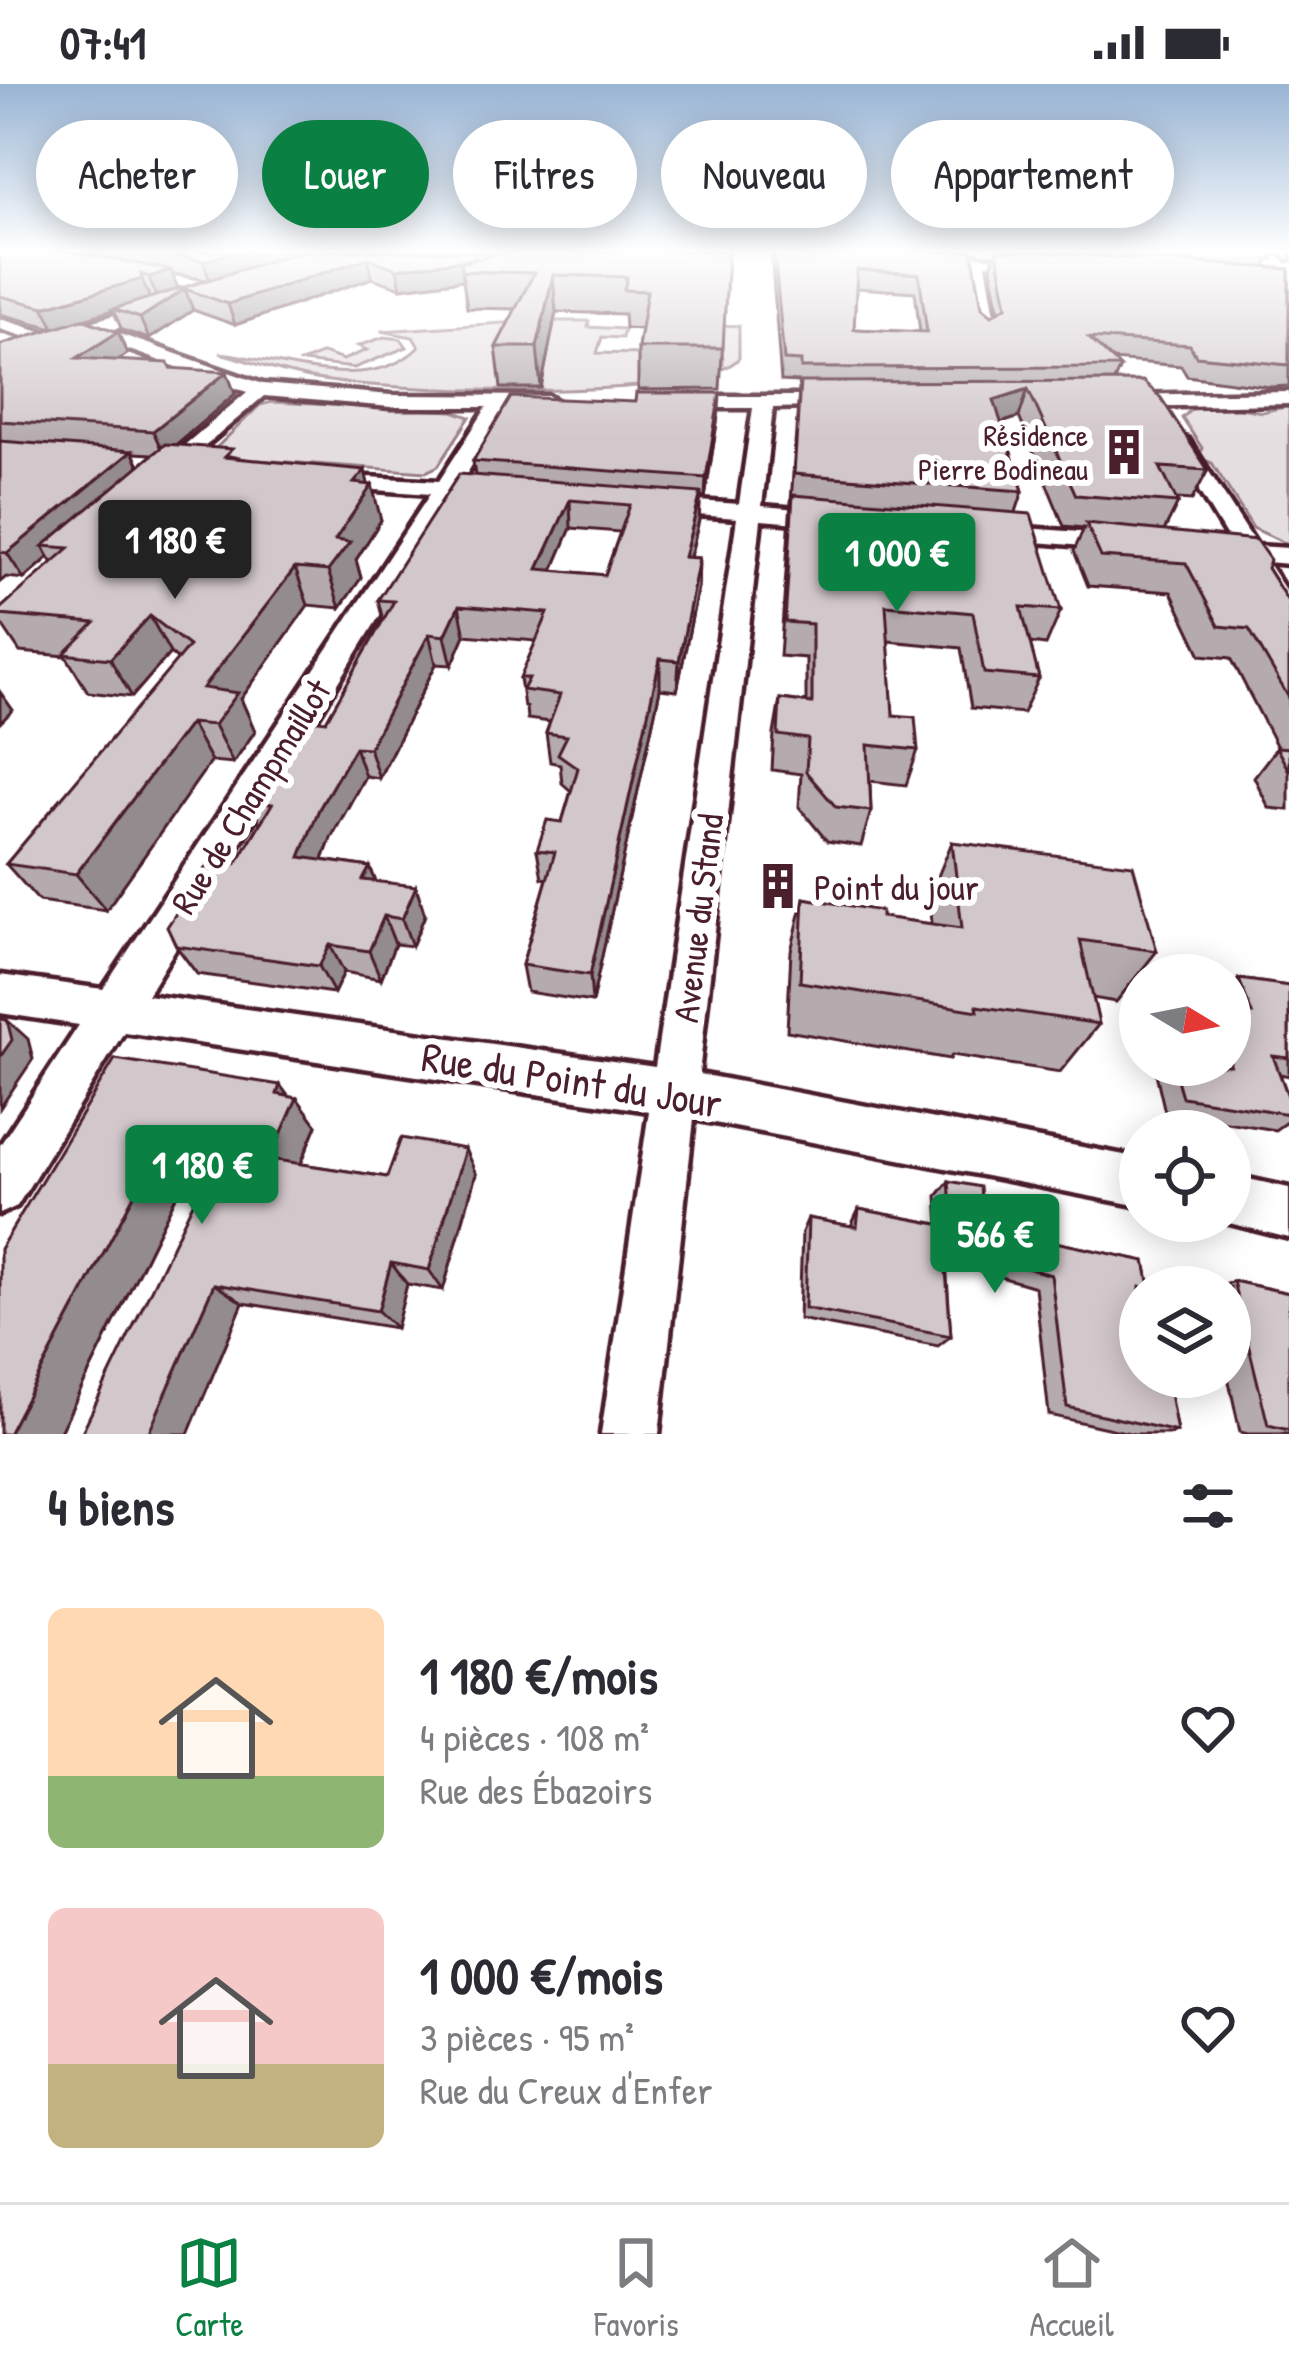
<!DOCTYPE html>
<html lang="fr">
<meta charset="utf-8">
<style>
:root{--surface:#fff;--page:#f2f2f3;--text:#2b2b33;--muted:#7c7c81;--line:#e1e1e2;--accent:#0b8043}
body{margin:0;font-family:"Patrick Hand",sans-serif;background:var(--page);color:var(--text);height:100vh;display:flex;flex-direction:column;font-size:45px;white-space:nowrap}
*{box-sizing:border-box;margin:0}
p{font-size:39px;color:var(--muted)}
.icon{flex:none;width:66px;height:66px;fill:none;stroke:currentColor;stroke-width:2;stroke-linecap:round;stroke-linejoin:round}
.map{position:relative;height:1350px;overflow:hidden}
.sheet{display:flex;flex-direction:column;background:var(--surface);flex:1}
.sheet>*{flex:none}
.hud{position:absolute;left:36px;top:36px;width:1218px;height:108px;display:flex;gap:24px}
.needle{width:78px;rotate:100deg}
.tools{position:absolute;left:1119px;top:870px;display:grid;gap:24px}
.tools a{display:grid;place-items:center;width:132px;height:132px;border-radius:50%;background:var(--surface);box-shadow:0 6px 30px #0003;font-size:60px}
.price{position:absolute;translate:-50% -102px;padding:0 27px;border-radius:12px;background:var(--accent);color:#fff;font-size:39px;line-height:78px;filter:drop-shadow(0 3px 6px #0008)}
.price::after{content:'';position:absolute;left:50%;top:72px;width:36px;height:27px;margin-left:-18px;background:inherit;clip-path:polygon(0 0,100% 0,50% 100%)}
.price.selected{background:#222;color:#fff}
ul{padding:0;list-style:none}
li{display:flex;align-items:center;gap:36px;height:300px;padding:0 48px}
li span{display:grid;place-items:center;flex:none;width:336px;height:240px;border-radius:18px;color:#555}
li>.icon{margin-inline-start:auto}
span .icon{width:144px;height:144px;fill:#fffc;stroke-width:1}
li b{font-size:51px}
h2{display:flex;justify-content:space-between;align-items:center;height:144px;padding:0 48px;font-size:51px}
.pill{padding:0 42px;border-radius:54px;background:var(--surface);box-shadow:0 6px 30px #0003;font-size:42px;line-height:108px}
.pill.selected{background:var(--accent);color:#fff}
.status{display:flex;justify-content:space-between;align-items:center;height:84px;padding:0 60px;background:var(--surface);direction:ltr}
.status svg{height:33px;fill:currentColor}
.tabs{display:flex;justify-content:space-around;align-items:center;height:168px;border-top:3px solid var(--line);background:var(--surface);font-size:33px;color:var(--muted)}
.tabs a{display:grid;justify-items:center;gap:6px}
.tabs .selected{color:var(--accent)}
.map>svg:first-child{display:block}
.green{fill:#e5dee0;stroke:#987e86;stroke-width:3}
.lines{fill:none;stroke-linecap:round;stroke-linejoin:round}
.street-casing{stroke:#4a1f2b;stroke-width:9}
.secondary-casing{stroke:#4a1f2b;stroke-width:9}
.street{fill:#fff;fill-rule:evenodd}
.secondary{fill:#fff;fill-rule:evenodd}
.wall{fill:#b5abaf;stroke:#4a1f2b;stroke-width:3;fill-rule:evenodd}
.shaded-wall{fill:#938b8e;stroke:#4a1f2b;stroke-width:3}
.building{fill:#d2c7cb;stroke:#4a1f2b;stroke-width:3;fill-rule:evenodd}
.labels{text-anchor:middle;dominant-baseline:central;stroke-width:12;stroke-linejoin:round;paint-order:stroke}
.far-poi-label{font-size:30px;fill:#4a1f2b;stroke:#fff;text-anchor:end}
.street-label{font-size:36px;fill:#4a1f2b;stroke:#fff}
.poi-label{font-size:36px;fill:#4a1f2b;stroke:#fff;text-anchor:start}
.near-street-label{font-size:42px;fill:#4a1f2b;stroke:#fff}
</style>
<div class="status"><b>07:41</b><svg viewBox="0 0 49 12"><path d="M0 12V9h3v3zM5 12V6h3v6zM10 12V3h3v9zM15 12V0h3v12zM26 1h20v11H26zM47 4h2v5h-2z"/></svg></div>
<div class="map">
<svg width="1289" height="1350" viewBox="0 0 1289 1350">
<rect width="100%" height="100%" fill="#fff"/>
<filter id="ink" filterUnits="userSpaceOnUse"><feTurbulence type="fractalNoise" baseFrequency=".00833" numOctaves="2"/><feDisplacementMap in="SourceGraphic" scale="24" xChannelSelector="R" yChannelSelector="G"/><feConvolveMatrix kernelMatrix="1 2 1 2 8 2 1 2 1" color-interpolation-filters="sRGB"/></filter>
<g filter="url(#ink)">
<g class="green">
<path d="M 536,237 L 589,237 L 588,243 L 624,245 L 622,254 L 602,253 L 597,269 L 642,270 L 642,278 L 723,280 L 721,241 L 739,242 L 739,274 C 700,321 376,307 310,294 C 280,289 250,277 220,269 C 279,275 369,313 419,263 L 413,253 L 381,247 Z"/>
<path d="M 384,253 L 401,255 L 407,263 L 354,284 L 302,278 L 323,269 L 343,276 L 367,266 L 358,262 Z"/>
<path d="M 272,318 L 453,327 L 470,333 L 438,382 L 426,388 L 218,373 L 212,368 L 260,321 Z"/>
<path d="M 1230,322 L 1262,328 L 1289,322 L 1289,461 L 1253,444 L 1212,379 L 1199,374 L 1202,364 L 1182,334 L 1194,323 Z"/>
</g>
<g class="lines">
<defs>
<g id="street">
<path d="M 877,167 L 938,167 L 1043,180 L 1036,184 L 986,180 L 997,242 L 989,247 L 981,242 L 971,179 Z"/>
<path d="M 133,185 L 220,200 L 228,205 L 220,210 L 128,192 Z"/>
<path d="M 0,235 L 58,252 L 61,256 L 52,261 L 0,245 Z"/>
<path d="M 89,239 L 101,239 L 108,246 L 263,300 L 391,311 L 549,312 L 559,318 L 549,324 L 507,324 L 461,399 L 492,401 L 503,408 L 492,415 L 453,412 L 147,911 L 655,983 L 737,434 L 657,428 L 645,421 L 657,414 L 739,420 L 753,324 L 679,324 L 669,318 L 679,312 L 843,312 L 853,318 L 850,322 L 773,324 L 762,422 L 833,428 L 845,435 L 833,442 L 761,436 L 699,990 L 1140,1074 L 1140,1122 L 694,1035 L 659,1350 L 601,1350 L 649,1027 L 124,948 L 17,1122 L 0,1130 L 0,1061 L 79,941 L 0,929 L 0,891 L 103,905 L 430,410 L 322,402 L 314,400 L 314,390 L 439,397 L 487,323 L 391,323 L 264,312 L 163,398 L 152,391 L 155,386 L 247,308 L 96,254 L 87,243 Z"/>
<path d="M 1289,308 L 1289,320 L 1123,323 L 1113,317 L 1123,311 Z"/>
<path d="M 1181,353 L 1188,355 L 1257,462 L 1289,464 L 1289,480 L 1267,478 L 1289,512 L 1289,542 L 1279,540 L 1240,476 L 1216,472 L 1212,467 L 1216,462 L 1231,460 L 1170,359 Z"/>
<path d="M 998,442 L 1120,451 L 1132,458 L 1120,465 L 989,454 L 989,444 Z"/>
<path d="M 1230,1091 L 1289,1104 L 1289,1154 L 1221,1137 L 1230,1137 Z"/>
</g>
<g id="secondary">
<path d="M 1278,167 L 1289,167 L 1289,175 Z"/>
<path d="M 175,213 L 183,214 L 183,224 L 0,280 L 0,265 Z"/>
</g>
</defs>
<use href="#street" class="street-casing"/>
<use href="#secondary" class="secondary-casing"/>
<use href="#street" class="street"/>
<use href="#secondary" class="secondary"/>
</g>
<g class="wall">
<path d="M 0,167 L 492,167 L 489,172 L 728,167 L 720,305 L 638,306 L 638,264 L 641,245 L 625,244 L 624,230 L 556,228 L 541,304 L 501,304 L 496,263 L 516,225 L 467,224 L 463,196 L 401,204 L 372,194 L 235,241 L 193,226 L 149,255 L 122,246 L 113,226 L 83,235 L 118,248 L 127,270 L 118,276 L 171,284 L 235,310 L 175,361 L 368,400 L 381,436 L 356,476 L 361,494 L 340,524 L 308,521 L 241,615 L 255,647 L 233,679 L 211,677 L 106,826 L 39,817 L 6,780 L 178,576 L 170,569 L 132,613 L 88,608 L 66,572 L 20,568 L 0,538 L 0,525 L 53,479 L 49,473 L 24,495 L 6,493 L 0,498 L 0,261 L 53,244 L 0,230 ZM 172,190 L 181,191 L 207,196 L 178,205 ZM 133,369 L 153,370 L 139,382 Z"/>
<path d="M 771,167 L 972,167 L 982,223 L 992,231 L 999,227 L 991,183 L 996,167 L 1277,167 L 1273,176 L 1269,176 L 1266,183 L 1289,185 L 1289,302 L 1270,303 L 1187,292 L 1181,282 L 1113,276 L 1120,283 L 1114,297 L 1208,386 L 1192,416 L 1176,415 L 1178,419 L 1164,447 L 1267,484 L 1289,519 L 1289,726 L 1269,724 L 1254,693 L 1277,663 L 1231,574 L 1201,571 L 1171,508 L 1088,502 L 1074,467 L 1084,444 L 1064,442 L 1019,333 L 1002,339 L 1023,407 L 1016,428 L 1061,526 L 1046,561 L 1030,559 L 1039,594 L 1023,629 L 971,624 L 961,564 L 888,557 L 893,631 L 918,666 L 906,701 L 870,697 L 871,727 L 861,762 L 827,757 L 799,723 L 801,690 L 772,686 L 774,650 L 780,615 L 806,618 L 806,574 L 780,572 L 799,305 L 798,298 L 781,297 ZM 856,204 L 915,208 L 920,248 L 854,245 Z"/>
<path d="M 719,326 L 705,414 L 700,413 L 699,436 L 690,474 L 699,474 L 698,503 L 677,607 L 660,605 L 592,918 L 527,908 L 522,881 L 547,795 L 542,794 L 537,766 L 562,738 L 571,707 L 562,699 L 560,680 L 550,678 L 546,649 L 550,638 L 527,635 L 526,623 L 524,623 L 520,594 L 536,557 L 465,551 L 452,581 L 436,580 L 379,694 L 365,692 L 331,754 L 323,776 L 370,783 L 376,798 L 425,831 L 412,862 L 395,860 L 381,895 L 344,888 L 334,909 L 197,890 L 176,862 L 236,780 L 260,739 L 249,717 L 326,637 L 383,536 L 378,516 L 475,392 L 473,377 ZM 571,444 L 620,448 L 605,491 L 553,486 Z"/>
<path d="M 952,758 L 1157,867 L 1116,918 L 1093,914 L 1099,940 L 1060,988 L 952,971 L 950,975 L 787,947 L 791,867 L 804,814 L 881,833 L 932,840 L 930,812 Z"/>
<path d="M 1239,895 L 1289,902 L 1289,992 L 1280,990 L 1289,1015 L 1289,1036 L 1275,1046 L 1165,1028 L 1154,981 L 1230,981 L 1230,904 Z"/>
<path d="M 115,975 L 288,1012 L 317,1041 L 301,1080 L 387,1093 L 476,1090 L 443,1206 L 407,1200 L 396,1244 L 243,1219 L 188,1350 L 200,1104 L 184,1096 L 59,1350 Z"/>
<path d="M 949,1097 L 984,1143 L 1145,1177 L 1177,1348 L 1170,1350 L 1134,1350 L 1049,1331 L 1035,1203 L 946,1177 L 951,1252 L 938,1262 L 799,1235 L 802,1148 L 808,1134 L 851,1142 L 859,1125 L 939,1140 L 937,1112 Z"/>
<path d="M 1233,1197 L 1289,1209 L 1289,1350 L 1248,1350 L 1240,1348 L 1228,1293 L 1230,1293 L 1230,1203 L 1221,1203 Z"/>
</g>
<g class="shaded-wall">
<path d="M 238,167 L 307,167 L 210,197 L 203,177 Z"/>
<path d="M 477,167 L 492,167 L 479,188 L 462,187 L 463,196 L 401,204 L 397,185 Z"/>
<path d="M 368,174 L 372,194 L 235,241 L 228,220 Z"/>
<path d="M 171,186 L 178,206 L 156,213 L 149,193 Z"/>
<path d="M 553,191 L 556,228 L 541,304 L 537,263 Z"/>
<path d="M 142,195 L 150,215 L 54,244 L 44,223 Z"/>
<path d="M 185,205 L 193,226 L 149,255 L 140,234 Z"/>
<path d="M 118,248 L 127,270 L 87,296 L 77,274 Z"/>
<path d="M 227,288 L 235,310 L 164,371 L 153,347 Z"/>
<path d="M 1028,305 L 1019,333 L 986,344 L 994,316 Z"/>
<path d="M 720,309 L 719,326 L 705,414 L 706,394 Z"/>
<path d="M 132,367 L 143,392 L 43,462 L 49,473 L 24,495 L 7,469 Z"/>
<path d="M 365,386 L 369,404 L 372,401 L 381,436 L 356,476 L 361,494 L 340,524 L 328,487 L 335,456 L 354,399 Z"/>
<path d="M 701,409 L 699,436 L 683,502 L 684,473 Z"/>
<path d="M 570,416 L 571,444 L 541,513 L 538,485 Z"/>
<path d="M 699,474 L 698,503 L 677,607 L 679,577 Z"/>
<path d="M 295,484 L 308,521 L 241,615 L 255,647 L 233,679 L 214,641 L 203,604 Z"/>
<path d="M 459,522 L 465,551 L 452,581 L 445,552 Z"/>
<path d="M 150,532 L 170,569 L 132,613 L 110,575 Z"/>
<path d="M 429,550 L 436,580 L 379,694 L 369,664 Z"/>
<path d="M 660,575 L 660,605 L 592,918 L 590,891 Z"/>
<path d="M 0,608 L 13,626 L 0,639 Z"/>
<path d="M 190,639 L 211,677 L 106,826 L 76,790 Z"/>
<path d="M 355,663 L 365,692 L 331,754 L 313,801 L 300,773 L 319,725 Z"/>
<path d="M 370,783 L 381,811 L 363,796 Z"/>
<path d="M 416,802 L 425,831 L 412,862 L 402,835 Z"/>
<path d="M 384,832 L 395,860 L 381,895 L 369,867 Z"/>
<path d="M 330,861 L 344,888 L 334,909 L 319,882 Z"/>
<path d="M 7,936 L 28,955 L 33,975 L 0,1024 L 0,973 Z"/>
<path d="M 280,1001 L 294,1020 L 297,1014 L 317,1041 L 292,1100 L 270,1075 L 277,1010 Z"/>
<path d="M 465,1065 L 476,1090 L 443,1206 L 429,1186 Z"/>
<path d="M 155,1071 L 184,1096 L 59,1350 L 8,1350 Z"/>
<path d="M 391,1179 L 407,1200 L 396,1244 L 378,1227 Z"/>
<path d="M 214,1200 L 243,1219 L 188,1350 L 148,1350 Z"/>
</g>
<g class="building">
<path d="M 0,167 L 69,167 L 171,186 L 149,193 L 141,190 L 142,195 L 44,223 L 0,212 Z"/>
<path d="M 150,167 L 238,167 L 203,177 Z"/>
<path d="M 302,167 L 477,167 L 472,175 L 397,185 L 368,174 L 228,220 L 185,205 L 140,234 L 113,225 Z"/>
<path d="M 508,167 L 728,167 L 723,264 L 638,264 L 647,207 L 624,206 L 627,193 L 553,191 L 537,263 L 496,263 L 534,189 L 462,187 L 461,179 Z"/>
<path d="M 774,167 L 972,167 L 982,223 L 992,231 L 1007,222 L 997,167 L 1029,167 L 1289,185 L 1289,281 L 1196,272 L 1190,261 L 1089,254 L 1120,283 L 801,284 L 801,277 L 784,276 ZM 857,186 L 919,190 L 927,248 L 854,245 Z"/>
<path d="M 82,235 L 118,248 L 77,274 L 168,279 L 171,284 L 227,288 L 153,347 L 0,337 L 0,261 Z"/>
<path d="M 1143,297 L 1161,314 L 1208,386 L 1160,383 L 1178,419 L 1076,411 L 1028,305 L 994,316 L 1023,407 L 794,390 L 800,298 Z"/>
<path d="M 636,309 L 720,309 L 706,394 L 473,377 L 511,313 L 635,318 Z"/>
<path d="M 0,357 L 132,367 L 7,469 L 0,468 Z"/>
<path d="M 165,360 L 232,365 L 224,373 L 365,386 L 354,399 L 372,401 L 335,456 L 350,458 L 328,487 L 295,484 L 203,604 L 238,609 L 214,641 L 190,639 L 76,790 L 6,780 L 189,562 L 150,532 L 110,575 L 64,570 L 95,539 L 0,531 L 0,525 L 69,464 L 43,462 Z"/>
<path d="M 459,390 L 701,409 L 684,473 L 699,474 L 679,577 L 660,575 L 590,891 L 522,881 L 555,768 L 537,766 L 547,736 L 562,738 L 578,684 L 558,670 L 567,652 L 546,649 L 560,611 L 523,606 L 529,594 L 520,594 L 548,529 L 459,522 L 445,552 L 429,550 L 369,664 L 355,663 L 319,725 L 300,773 L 370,783 L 363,796 L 416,802 L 402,835 L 384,832 L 369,867 L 330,861 L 319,882 L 176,862 L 167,843 L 210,777 L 236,780 L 272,720 L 249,717 L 301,634 L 326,637 L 394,517 L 378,516 ZM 570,416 L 630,421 L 605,491 L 538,485 Z"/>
<path d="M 793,411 L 1031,430 L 1061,526 L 1021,523 L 1039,594 L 984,589 L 973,529 L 886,521 L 893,631 L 915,633 L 918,666 L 868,661 L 871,727 L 836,723 L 806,688 L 808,655 L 778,651 L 780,615 L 812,619 L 812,540 L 785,538 Z"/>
<path d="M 1086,439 L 1256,456 L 1270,476 L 1267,484 L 1289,519 L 1289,614 L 1249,545 L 1219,542 L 1186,479 L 1101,473 Z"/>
<path d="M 1276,663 L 1289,664 L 1289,687 Z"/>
<path d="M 952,758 L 1133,781 L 1157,867 L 1080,856 L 1099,940 L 977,922 L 978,927 L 800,898 L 804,814 L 881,827 L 881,833 L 962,844 Z"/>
<path d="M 1239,895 L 1289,902 L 1289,974 L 1273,972 L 1289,1015 L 1289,1030 L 1182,1013 L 1173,981 L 1230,981 L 1230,927 L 1252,930 Z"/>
<path d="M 0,935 L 7,936 L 12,956 L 0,973 Z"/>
<path d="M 115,975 L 280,1001 L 277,1010 L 297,1014 L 270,1075 L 387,1093 L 401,1054 L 465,1065 L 429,1186 L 391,1179 L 378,1227 L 214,1200 L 148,1350 L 81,1350 L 205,1094 L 155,1071 L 8,1350 L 0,1350 L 0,1165 Z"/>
<path d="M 949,1097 L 980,1103 L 984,1143 L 1145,1177 L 1150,1203 L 1140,1203 L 1140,1293 L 1167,1293 L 1177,1348 L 1067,1323 L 1051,1191 L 944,1160 L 951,1252 L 805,1224 L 808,1134 L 857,1143 L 859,1125 L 943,1141 L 944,1154 L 952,1136 Z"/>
<path d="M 1233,1197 L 1289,1209 L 1289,1346 L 1268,1341 Z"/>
</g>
</g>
<linearGradient id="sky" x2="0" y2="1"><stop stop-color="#98b4d4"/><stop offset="0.47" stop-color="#fff"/><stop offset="1" stop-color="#fff" stop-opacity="0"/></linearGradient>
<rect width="1289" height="356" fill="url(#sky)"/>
<defs>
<symbol id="building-bare" viewBox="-9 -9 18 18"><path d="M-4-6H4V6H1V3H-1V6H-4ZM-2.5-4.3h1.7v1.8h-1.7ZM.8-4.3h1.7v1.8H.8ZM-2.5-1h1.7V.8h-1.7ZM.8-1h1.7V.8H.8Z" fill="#4a1f2b" stroke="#fff" stroke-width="2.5" paint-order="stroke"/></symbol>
</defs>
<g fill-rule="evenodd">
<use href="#building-bare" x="1091" y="335" width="66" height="66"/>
<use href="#building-bare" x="745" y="769" width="66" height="66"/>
</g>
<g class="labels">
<g class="far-poi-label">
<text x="1088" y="351">Résidence<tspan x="1088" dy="34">Pierre Bodineau</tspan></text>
</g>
<g class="street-label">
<text transform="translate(250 712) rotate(-58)">Rue de Champmaillot</text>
<text transform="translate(697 834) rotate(-83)">Avenue du Stand</text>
</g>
<g class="poi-label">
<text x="814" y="802">Point du jour</text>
</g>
<g class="near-street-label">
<text transform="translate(572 995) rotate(9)">Rue du Point du Jour</text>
</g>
</g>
</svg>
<div class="tools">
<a><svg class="needle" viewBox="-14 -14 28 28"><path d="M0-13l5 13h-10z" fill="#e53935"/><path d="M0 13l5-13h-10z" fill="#7c7c81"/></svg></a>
<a><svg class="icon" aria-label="locate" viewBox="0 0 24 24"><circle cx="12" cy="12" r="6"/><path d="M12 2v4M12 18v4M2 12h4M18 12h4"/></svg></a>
<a><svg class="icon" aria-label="layers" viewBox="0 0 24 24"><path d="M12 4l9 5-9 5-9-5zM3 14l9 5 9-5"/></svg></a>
</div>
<b class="price selected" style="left:175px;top:518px">1 180 €</b>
<b class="price" style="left:897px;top:531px">1 000 €</b>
<b class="price" style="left:202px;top:1143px">1 180 €</b>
<b class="price" style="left:995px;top:1212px">566 €</b>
<div class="hud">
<a class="pill">Acheter</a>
<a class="pill selected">Louer</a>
<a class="pill">Filtres</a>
<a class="pill">Nouveau</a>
<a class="pill">Appartement</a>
</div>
</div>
<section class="sheet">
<h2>4 biens<svg class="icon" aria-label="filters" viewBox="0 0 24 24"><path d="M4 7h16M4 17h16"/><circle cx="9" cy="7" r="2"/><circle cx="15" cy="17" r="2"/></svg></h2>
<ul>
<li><span style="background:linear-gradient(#ffd9b3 70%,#8fb573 0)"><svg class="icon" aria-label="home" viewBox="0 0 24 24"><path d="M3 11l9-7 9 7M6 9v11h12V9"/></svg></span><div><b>1 180 €/mois</b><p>4 pièces · 108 m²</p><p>Rue des Ébazoirs</p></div><svg class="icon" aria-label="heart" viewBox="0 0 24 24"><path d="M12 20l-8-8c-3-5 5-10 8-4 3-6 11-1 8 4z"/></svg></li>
<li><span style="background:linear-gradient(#f6c9c9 65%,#c2b280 0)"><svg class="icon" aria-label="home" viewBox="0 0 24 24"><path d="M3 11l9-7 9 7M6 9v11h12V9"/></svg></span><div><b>1 000 €/mois</b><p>3 pièces · 95 m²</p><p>Rue du Creux d'Enfer</p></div><svg class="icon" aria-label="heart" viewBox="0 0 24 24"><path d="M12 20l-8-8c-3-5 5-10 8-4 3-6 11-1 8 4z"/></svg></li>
</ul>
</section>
<nav class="tabs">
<a class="selected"><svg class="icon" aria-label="map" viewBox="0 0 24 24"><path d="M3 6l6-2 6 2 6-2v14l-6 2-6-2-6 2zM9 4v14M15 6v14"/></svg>Carte</a>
<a><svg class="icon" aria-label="saved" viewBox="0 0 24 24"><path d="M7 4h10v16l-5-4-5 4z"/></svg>Favoris</a>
<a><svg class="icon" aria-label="home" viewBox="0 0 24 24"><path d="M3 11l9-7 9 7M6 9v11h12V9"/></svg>Accueil</a>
</nav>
